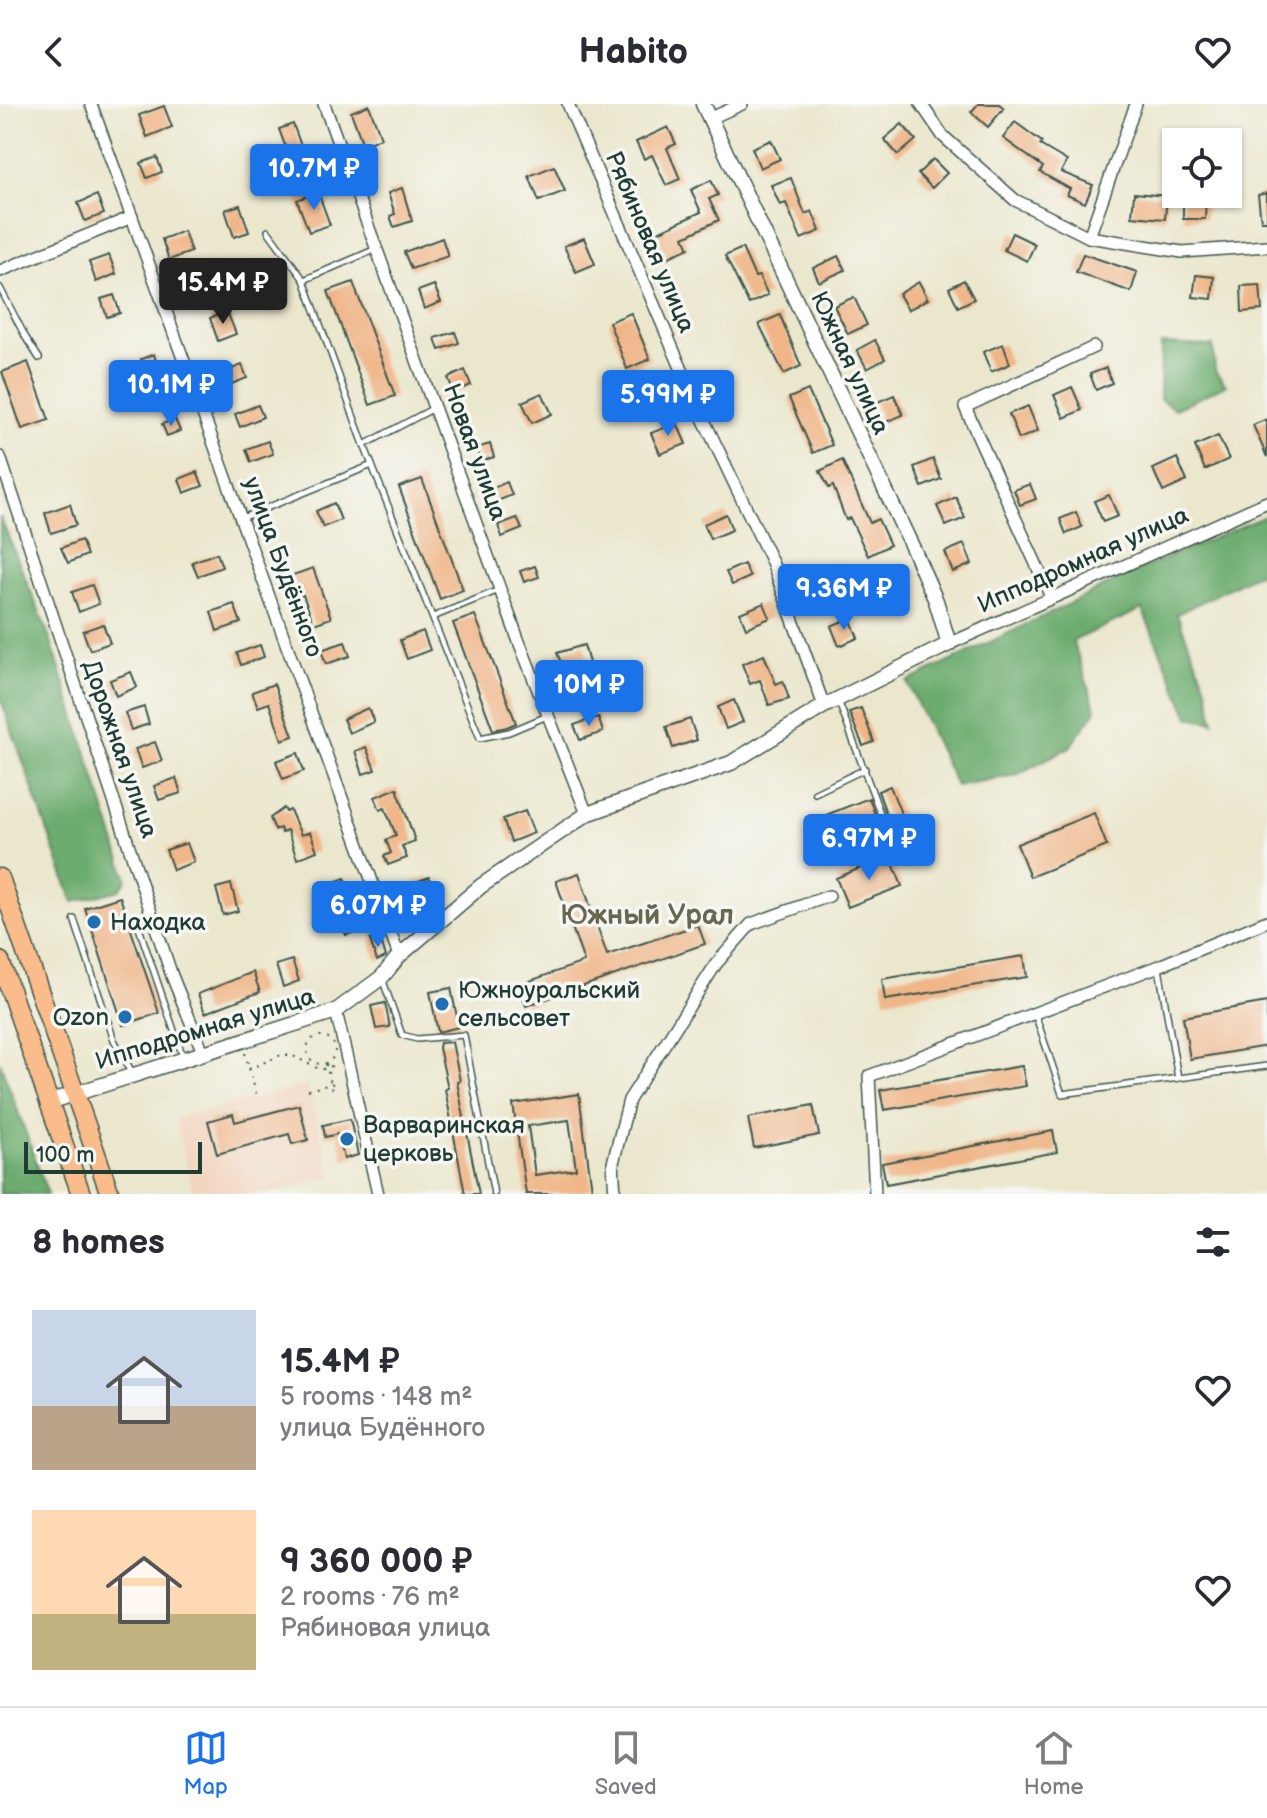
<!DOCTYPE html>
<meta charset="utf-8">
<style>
:root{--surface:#fff;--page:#f7f7f7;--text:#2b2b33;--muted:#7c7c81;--line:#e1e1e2;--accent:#1a73e8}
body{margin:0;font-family:"Balsamiq Sans",sans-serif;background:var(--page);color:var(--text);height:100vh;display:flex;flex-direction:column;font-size:30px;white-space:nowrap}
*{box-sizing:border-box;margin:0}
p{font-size:26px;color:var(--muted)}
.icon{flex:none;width:44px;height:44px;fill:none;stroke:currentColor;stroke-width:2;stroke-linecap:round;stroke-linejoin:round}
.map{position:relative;height:1090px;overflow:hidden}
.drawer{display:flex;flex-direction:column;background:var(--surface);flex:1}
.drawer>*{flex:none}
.tools{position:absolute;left:1162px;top:24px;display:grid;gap:16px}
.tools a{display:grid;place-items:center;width:80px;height:80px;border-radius:0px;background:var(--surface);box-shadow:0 2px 6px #0004;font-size:40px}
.scale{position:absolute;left:24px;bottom:20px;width:178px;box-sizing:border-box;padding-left:8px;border:4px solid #1f3d34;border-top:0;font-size:22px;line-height:28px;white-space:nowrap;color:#1f3d34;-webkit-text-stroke:6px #f6f6f2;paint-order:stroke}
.price{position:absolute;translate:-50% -68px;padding:0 18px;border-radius:8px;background:var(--accent);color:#fff;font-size:26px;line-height:52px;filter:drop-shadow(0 2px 4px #0008)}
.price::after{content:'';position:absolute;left:50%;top:48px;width:24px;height:18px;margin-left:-12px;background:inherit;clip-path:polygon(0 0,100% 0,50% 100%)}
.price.selected{background:#222;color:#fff}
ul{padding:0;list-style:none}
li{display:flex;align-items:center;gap:24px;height:200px;padding:0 32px}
li span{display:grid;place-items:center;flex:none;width:224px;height:160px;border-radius:0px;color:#555}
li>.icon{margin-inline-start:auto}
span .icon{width:96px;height:96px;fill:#fffc;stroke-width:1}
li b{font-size:34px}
h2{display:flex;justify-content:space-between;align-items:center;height:96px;padding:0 32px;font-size:34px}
header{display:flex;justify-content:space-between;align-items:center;height:104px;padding:0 32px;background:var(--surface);font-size:36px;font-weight:700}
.menu{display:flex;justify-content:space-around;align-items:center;height:112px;border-top:2px solid var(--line);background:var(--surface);font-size:22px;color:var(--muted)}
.menu a{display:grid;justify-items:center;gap:4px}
.menu .selected{color:var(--accent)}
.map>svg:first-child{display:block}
.built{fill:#f2d5be}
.forest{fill:#6cac6e;stroke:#467451;stroke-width:2}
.building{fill:#f0b688;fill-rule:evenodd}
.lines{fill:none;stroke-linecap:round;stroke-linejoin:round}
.service-casing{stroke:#3e564b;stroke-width:8}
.minor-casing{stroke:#3e564b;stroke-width:14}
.tertiary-casing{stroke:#3e564b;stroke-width:17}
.trunk-casing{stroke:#3e564b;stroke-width:21}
.path{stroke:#3e564b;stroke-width:2;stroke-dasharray:2 6;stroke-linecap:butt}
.service{stroke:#fff;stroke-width:5}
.minor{stroke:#fff;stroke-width:11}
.tertiary{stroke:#fff;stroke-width:14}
.trunk{stroke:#f9bc8a;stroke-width:18}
.poi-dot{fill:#1f6fb2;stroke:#f6f6f2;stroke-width:3}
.labels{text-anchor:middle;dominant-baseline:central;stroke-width:7;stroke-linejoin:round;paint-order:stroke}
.street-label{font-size:24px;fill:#1f3d34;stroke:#f6f6f2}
.poi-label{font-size:24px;fill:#1f3d34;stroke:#f6f6f2;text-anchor:start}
.quarter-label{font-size:28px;font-weight:bold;fill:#686751;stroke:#f6f6f2}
</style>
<header><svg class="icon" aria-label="back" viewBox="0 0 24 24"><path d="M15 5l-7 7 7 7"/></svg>Habito<svg class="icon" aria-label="heart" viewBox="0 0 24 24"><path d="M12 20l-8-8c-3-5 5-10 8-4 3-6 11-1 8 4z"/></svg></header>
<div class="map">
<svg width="1267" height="1090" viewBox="0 0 1267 1090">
<rect width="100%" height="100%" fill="#f6f6f2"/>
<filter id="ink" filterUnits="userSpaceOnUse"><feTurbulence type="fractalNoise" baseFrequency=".0125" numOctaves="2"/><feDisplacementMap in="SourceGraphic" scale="16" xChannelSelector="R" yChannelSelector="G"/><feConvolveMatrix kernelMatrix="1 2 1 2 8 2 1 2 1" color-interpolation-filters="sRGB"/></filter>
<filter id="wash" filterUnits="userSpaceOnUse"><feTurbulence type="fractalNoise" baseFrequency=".006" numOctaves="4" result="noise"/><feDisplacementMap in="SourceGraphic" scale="32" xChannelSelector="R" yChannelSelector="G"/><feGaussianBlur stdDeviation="1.8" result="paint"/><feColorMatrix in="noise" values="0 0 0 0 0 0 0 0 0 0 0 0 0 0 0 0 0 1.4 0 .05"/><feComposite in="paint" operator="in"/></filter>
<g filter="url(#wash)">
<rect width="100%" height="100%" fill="#ebe7cd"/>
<path class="built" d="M 307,981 L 332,1073 L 265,1090 L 193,1090 L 175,1014 Z"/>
<g class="forest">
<path d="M 1161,240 L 1213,242 L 1215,267 L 1226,281 L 1175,305 L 1160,295 Z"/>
<path d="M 1267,411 L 1267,465 L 1177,510 L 1208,587 L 1214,618 L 1189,613 L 1142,505 L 1073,537 L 1096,606 L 1070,643 L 1016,671 L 956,682 L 907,578 L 1137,467 Z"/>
<path d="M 0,413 L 50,534 L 127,775 L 119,786 L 73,798 L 0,593 Z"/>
<path d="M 0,958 L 48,1090 L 0,1090 Z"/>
</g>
<g id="blocks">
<g class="building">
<path d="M 978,0 L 999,0 L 1004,4 L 988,23 L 971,8 Z"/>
<path d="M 369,1 L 381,34 L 363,41 L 351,8 Z"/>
<path d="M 164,2 L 172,23 L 147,33 L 139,11 Z"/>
<path d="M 1015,18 L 1042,38 L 1040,41 L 1067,57 L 1061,68 L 1093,81 L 1085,99 L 1067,91 L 1070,85 L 1040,68 L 1043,63 L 1003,34 Z"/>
<path d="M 293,20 L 305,53 L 291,58 L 279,25 Z"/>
<path d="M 902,20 L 916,36 L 898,51 L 884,35 Z"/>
<path d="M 668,23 L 676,40 L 667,44 L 680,75 L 666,81 L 652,51 L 644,55 L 636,38 Z"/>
<path d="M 771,36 L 780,55 L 760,64 L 752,44 Z"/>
<path d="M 157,53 L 162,68 L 147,74 L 141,59 Z"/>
<path d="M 933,55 L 947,69 L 932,84 L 918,70 Z"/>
<path d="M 554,62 L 565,87 L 539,97 L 529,72 Z"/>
<path d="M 791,74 L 805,110 L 812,107 L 820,127 L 801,135 L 786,99 L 780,101 L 771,81 Z"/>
<path d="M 711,76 L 718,91 L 709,95 L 719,116 L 684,133 L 689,144 L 667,154 L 656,129 L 701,108 L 691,86 Z"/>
<path d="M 402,84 L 412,117 L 394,123 L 390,112 L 395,110 L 388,89 Z"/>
<path d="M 318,88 L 330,121 L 309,128 L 297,96 Z"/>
<path d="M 1134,89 L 1167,92 L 1165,115 L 1132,112 Z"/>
<path d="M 1267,89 L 1267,117 L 1261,117 L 1258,91 Z"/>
<path d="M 97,91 L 104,110 L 85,117 L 78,99 Z"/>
<path d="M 1183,91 L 1206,91 L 1205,115 L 1183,115 Z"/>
<path d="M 240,101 L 249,128 L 234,133 L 225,106 Z"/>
<path d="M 184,127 L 191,148 L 169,156 L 162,135 Z"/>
<path d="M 1012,129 L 1035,140 L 1027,157 L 1004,146 Z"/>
<path d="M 442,134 L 448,152 L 411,165 L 404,148 Z"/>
<path d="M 584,134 L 595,160 L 576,168 L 564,142 Z"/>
<path d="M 742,144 L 755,173 L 759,172 L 768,191 L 749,200 L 725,152 Z"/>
<path d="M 1083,150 L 1137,168 L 1131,188 L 1076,168 Z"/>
<path d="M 109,151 L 116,170 L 96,178 L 89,158 Z"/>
<path d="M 838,152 L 845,166 L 819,178 L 813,164 Z"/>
<path d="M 204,170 L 209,185 L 194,192 L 188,176 Z"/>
<path d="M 1196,171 L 1214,173 L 1212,195 L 1193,193 Z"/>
<path d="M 964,176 L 974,195 L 958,203 L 949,184 Z"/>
<path d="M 353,178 L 395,292 L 370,301 L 328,187 Z"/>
<path d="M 919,178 L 928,195 L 908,206 L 899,190 Z"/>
<path d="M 434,181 L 441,198 L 424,205 L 418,187 Z"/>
<path d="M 1260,181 L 1262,206 L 1242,208 L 1241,182 Z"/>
<path d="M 114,191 L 120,209 L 107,213 L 101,195 Z"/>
<path d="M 854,193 L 867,221 L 848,230 L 834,202 Z"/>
<path d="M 227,207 L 236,230 L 218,237 L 210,214 Z"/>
<path d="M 631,209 L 650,255 L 627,265 L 609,218 Z"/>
<path d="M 780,211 L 801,262 L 784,270 L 759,220 Z"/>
<path d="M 455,228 L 459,239 L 439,246 L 435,234 Z"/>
<path d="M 875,236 L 885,255 L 867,265 L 857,246 Z"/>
<path d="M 1003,240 L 1010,260 L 991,268 L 983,248 Z"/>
<path d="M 154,250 L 157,261 L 144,265 L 141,255 Z"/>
<path d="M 28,258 L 49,316 L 22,325 L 2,268 Z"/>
<path d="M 242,261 L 247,274 L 224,283 L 219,270 Z"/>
<path d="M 1106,264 L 1112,279 L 1096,286 L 1090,270 Z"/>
<path d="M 465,266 L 471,281 L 454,288 L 448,274 Z"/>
<path d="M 163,280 L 169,294 L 160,297 L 155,284 Z"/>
<path d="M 661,281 L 669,299 L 650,307 L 642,288 Z"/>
<path d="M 1072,283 L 1082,306 L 1064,314 L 1054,291 Z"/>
<path d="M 808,286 L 832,341 L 813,349 L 789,294 Z"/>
<path d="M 542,289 L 552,310 L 532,319 L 522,298 Z"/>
<path d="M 894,291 L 903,311 L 883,319 L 875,299 Z"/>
<path d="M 258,301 L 263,313 L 240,323 L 235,310 Z"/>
<path d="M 1028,302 L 1038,327 L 1019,335 L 1009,310 Z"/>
<path d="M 175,315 L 180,327 L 167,332 L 162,320 Z"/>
<path d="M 1267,315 L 1267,353 L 1253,321 Z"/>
<path d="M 677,319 L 686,340 L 660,350 L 651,329 Z"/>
<path d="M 1218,332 L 1229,355 L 1205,366 L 1195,342 Z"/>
<path d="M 268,337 L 273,350 L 251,358 L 246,345 Z"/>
<path d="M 490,340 L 494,353 L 481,357 L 477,344 Z"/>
<path d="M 1177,354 L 1187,377 L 1163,388 L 1153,365 Z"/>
<path d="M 933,355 L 941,375 L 922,383 L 914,363 Z"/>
<path d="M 842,356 L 870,419 L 878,415 L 890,441 L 868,452 L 850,414 L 846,416 L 833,382 L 829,384 L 820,367 Z"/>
<path d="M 197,368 L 203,382 L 184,389 L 179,375 Z"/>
<path d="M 422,375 L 463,486 L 440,495 L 399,383 Z"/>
<path d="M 507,378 L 512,391 L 495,398 L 490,385 Z"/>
<path d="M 1030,380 L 1036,395 L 1020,401 L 1014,386 Z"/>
<path d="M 1109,391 L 1118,412 L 1103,418 L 1094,397 Z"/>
<path d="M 956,393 L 965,414 L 946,422 L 937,402 Z"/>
<path d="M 334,399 L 341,416 L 323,423 L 316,407 Z"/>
<path d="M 70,400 L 76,421 L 51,429 L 45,409 Z"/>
<path d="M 1076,408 L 1082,423 L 1066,430 L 1060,415 Z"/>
<path d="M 726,410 L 732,426 L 710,435 L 704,420 Z"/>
<path d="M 517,414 L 522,425 L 502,433 L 498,421 Z"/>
<path d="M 81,436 L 87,451 L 68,459 L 61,444 Z"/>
<path d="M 964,440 L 972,460 L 953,468 L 945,448 Z"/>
<path d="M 217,449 L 222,463 L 198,472 L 192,458 Z"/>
<path d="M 744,460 L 750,473 L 732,481 L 726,468 Z"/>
<path d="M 535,462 L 539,473 L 524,478 L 520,467 Z"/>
<path d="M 313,464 L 331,514 L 314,520 L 303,491 L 299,493 L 290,472 Z"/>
<path d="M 893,464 L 902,483 L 879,494 L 870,475 Z"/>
<path d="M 92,481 L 99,500 L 79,508 L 72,488 Z"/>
<path d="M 764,499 L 770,514 L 746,524 L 740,509 Z"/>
<path d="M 234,500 L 241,519 L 217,527 L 211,508 Z"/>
<path d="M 475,511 L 516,619 L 507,623 L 493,626 L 453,519 Z"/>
<path d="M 850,514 L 858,534 L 839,542 L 831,522 Z"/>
<path d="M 103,520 L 110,539 L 90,546 L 83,527 Z"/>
<path d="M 423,527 L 430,546 L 407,555 L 400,536 Z"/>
<path d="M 345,538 L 350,552 L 326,560 L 321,546 Z"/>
<path d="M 260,541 L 264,553 L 241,561 L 237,549 Z"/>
<path d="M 584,541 L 591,566 L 593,565 L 600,580 L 574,591 L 557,549 Z"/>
<path d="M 764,551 L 776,580 L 783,577 L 789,595 L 769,601 L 760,576 L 750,580 L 742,560 Z"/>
<path d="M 131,568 L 137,583 L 116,592 L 110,576 Z"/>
<path d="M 274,580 L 293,632 L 282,636 L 269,599 L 258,603 L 252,588 Z"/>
<path d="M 734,596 L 743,618 L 726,625 L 718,603 Z"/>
<path d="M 144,603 L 149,620 L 131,626 L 125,609 Z"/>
<path d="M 368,604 L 374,618 L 349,629 L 343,615 Z"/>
<path d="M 861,604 L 874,638 L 863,642 L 849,608 Z"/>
<path d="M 598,613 L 603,628 L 580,636 L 574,621 Z"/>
<path d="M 690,615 L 697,636 L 673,644 L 666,623 Z"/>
<path d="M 155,638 L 162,657 L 142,664 L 135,645 Z"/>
<path d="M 366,643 L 375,666 L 363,670 L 355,647 Z"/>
<path d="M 298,649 L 304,667 L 283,675 L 276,657 Z"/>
<path d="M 176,674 L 181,689 L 159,696 L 154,682 Z"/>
<path d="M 890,682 L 914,742 L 900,747 L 878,687 Z"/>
<path d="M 397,684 L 415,737 L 402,742 L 407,754 L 388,761 L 384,752 L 391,749 L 386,736 L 396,731 L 385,704 L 380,706 L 375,693 Z"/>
<path d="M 869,694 L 879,722 L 837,739 L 826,711 Z"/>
<path d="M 284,704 L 286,708 L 290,706 L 301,731 L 310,728 L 317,747 L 297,755 L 287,726 L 282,729 L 280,724 L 275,726 L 270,714 Z"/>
<path d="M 525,707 L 534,729 L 511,738 L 503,715 Z"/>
<path d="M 1094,709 L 1107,742 L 1030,773 L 1017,740 Z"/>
<path d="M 187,739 L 194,758 L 173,766 L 166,746 Z"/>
<path d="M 890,752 L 902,782 L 848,803 L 836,774 Z"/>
<path d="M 579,769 L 607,851 L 698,821 L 705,840 L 526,902 L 518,881 L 584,858 L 556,777 Z"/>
<path d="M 429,773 L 434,788 L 412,796 L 407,781 Z"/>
<path d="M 345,774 L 352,791 L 331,798 L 325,781 Z"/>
<path d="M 231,780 L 238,807 L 223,811 L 216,784 Z"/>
<path d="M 120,793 L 159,909 L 123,921 L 85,804 Z"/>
<path d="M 361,807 L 367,824 L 346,831 L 340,815 Z"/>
<path d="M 380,833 L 386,853 L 377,857 L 370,836 Z"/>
<path d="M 1024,852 L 1027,873 L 885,896 L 882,875 Z"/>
<path d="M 292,856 L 299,877 L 283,883 L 276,861 Z"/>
<path d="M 253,868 L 260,888 L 205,909 L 198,890 Z"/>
<path d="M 451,884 L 459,923 L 438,928 L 430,888 Z"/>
<path d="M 1267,898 L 1267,942 L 1190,955 L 1183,913 Z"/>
<path d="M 385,899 L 390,923 L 376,925 L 371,902 Z"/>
<path d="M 452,938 L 460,977 L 457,978 L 479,1090 L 465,1090 L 445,985 L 448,984 L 439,944 L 440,939 Z"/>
<path d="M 1022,962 L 1026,982 L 884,1006 L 880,986 Z"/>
<path d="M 579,990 L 592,1086 L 561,1090 L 526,1090 L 513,1000 ZM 569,1016 L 576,1065 L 535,1071 L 528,1022 Z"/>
<path d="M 299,1001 L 308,1036 L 292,1040 L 289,1030 L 217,1050 L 208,1017 L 233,1010 L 235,1018 Z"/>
<path d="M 813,1001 L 819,1031 L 754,1044 L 748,1014 Z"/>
<path d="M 350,1015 L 358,1051 L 344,1055 L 338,1030 L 325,1033 L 323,1021 Z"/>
<path d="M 1053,1027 L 1057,1048 L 886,1080 L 882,1059 Z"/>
</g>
</g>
</g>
<g filter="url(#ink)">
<use href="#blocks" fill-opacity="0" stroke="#3e564b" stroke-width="2"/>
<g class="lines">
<defs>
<g id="service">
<path d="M 268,127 L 304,176 L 364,341 L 480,634 L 509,628 L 547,612"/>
<path d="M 304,176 L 376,145"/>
<path d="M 0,184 L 26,234 L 39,254"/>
<path d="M 364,341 L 434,304"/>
<path d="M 242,414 L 372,361"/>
<path d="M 433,513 L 499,486"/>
<path d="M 838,596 L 889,733 L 847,750"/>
<path d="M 815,689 L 865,665"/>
<path d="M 74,815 L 114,936 L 133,970"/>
<path d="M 136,815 L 183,953"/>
<path d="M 1159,864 L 1178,974"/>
<path d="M 382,874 L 402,931 L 417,935 L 464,931 L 494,1090"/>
<path d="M 1035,910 L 1062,990 L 1267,962"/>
</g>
<g id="minor">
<path d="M 91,0 L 399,852"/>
<path d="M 324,0 L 518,535 L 587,710"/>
<path d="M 568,0 L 700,308 L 772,458 L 824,602"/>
<path d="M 921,0 L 943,32 L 1015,96 L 1089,133 L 1182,148 L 1267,142"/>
<path d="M 709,15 L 742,0"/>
<path d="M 1089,133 L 1136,0"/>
<path d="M 0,167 L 132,113"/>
<path d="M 0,353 L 172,872 L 203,948"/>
<path d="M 1051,493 L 965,303 L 1094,243"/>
<path d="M 949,540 L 1267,398"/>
<path d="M 336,907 L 378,1090"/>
<path d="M 615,1090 L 613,1059 L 629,996 L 716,860 L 751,820 L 829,792"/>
<path d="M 875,1090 L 869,972 L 1159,862 L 1267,817"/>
</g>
<path id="tertiary" d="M 49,998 L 336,907 L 382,873 L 399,852 L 481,782 L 587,710 L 731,659 L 824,602 L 949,540 L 936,497 L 915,449 L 703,0"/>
<g id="trunk">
<path d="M 0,774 L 110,1090"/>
<path d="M 0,857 L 81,1090"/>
</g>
</defs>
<use href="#service" class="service-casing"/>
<use href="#minor" class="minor-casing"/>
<use href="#tertiary" class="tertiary-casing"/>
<use href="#trunk" class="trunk-casing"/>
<g class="path">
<circle cx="321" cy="946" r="14"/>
<path d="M 245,949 L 257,993"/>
<path d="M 326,960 L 333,988"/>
<path d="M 249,965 L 281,951 L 291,951 L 321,966 L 337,960"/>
<path d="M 308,986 L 339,978"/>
</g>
<use href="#service" class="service"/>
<use href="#minor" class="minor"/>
<use href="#tertiary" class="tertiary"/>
<use href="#trunk" class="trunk"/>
</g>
</g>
<g class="poi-dot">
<circle cx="94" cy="818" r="8"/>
<circle cx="442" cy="900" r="8"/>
<circle cx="125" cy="913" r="8"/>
<circle cx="347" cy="1035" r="8"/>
</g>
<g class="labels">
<g class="street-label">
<text transform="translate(650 138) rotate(67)">Рябиновая улица</text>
<text transform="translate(850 259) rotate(65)">Южная улица</text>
<text transform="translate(475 348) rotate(70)">Новая улица</text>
<text transform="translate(1083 456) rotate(-24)">Ипподромная улица</text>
<text transform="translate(283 463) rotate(70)">улица Будённого</text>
<text transform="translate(120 645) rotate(71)">Дорожная улица</text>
<text transform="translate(205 925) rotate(-17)">Ипподромная улица</text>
</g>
<g class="poi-label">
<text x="110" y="818">Находка</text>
<text x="458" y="886">Южноуральский<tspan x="458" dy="28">сельсовет</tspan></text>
<text x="109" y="913" text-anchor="end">Ozon</text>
<text x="363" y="1021">Варваринская<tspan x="363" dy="28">церковь</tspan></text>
</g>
<g class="quarter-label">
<text x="647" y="811">Южный Урал</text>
</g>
</g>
</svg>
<div class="tools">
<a><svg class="icon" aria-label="locate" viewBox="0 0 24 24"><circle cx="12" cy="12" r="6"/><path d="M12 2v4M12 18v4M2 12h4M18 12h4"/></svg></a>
</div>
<div class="scale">100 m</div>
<b class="price" style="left:314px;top:108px">10.7M ₽</b>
<b class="price selected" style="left:223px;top:222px">15.4M ₽</b>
<b class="price" style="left:171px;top:324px">10.1M ₽</b>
<b class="price" style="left:668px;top:334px">5.99M ₽</b>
<b class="price" style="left:844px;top:528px">9.36M ₽</b>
<b class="price" style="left:589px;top:624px">10M ₽</b>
<b class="price" style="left:869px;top:778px">6.97M ₽</b>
<b class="price" style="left:378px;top:845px">6.07M ₽</b>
</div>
<section class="drawer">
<h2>8 homes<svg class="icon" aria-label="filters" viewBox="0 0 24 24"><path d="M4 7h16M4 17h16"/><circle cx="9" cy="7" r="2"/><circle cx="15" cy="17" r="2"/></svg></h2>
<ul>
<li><span style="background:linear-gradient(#c9d6e8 60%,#b9a48a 0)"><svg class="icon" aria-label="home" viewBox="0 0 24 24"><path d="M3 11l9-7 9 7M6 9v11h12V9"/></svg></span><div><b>15.4M ₽</b><p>5 rooms · 148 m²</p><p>улица Будённого</p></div><svg class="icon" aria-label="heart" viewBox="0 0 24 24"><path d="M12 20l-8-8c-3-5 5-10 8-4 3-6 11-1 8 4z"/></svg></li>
<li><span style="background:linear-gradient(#ffd9b3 65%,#c2b280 0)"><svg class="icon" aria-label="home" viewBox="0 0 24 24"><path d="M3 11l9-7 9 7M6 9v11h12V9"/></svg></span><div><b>9 360 000 ₽</b><p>2 rooms · 76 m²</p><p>Рябиновая улица</p></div><svg class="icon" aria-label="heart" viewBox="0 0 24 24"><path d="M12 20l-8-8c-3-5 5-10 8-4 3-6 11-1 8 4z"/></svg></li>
</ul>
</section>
<nav class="menu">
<a class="selected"><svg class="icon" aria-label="map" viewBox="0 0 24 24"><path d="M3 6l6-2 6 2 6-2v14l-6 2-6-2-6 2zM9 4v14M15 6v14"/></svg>Map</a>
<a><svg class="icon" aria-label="saved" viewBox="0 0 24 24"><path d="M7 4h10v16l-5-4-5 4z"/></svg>Saved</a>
<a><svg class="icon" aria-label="home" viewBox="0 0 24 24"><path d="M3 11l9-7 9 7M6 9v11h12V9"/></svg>Home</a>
</nav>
